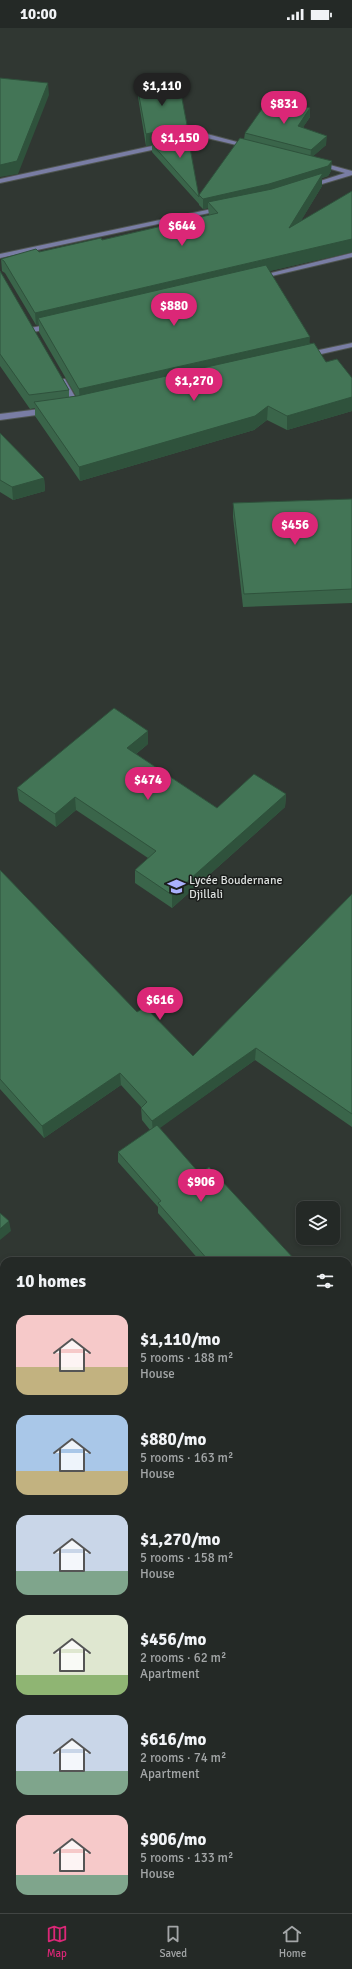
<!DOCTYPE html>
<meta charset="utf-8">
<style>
:root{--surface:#242926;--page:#303532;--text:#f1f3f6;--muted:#a3a6a7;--line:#414543;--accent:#db2777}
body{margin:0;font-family:Signika,sans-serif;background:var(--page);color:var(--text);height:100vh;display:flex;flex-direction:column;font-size:15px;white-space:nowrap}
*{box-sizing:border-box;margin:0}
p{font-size:13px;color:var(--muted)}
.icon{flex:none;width:22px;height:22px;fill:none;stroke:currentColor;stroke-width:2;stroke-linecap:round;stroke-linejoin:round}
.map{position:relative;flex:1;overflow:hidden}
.panel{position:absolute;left:0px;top:1229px;width:352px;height:656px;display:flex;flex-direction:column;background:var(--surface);border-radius:12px 12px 0 0;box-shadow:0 2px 6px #0003,0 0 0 1px var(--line)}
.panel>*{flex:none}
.tools{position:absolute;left:296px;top:1173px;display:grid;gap:8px}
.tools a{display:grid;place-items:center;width:44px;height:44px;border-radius:8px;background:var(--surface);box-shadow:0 2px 6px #0003,0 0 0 1px var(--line);font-size:20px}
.price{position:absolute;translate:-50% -34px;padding:0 9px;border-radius:14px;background:var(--accent);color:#fff;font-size:13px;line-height:26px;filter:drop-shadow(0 1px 2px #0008)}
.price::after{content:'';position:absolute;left:50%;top:24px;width:12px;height:9px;margin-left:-6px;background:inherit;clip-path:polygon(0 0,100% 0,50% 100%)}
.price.selected{background:#222;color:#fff}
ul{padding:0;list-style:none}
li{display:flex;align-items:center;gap:12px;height:100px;padding:0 16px}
li span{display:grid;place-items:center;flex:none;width:112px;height:80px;border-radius:12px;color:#555}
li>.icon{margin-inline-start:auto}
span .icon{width:48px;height:48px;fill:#fffc;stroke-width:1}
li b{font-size:17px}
h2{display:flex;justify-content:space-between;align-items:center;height:48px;padding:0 16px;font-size:17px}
.status{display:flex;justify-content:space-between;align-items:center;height:28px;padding:0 20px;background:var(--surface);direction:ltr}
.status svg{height:11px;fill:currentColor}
.tabs{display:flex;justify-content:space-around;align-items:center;height:56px;border-top:1px solid var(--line);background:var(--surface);font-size:11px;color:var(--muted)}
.tabs a{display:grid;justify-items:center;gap:2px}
.tabs .selected{color:var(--accent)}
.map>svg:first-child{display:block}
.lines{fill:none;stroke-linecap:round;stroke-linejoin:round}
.minor-casing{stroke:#4f5551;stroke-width:2}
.minor{fill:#797da4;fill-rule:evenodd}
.wall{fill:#3a654a}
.shaded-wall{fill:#2f523c}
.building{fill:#437556;stroke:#2f523c}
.labels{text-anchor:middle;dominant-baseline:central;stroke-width:3;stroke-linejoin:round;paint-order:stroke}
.poi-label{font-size:12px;fill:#dbdfdd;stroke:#1a1d1b;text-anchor:start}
</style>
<div class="status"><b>10:00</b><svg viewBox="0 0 49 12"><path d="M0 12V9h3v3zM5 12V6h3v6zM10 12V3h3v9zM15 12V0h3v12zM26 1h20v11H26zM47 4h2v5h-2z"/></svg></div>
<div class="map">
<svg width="352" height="1885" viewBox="0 0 352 1885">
<rect width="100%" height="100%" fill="#303732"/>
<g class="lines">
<defs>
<g id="minor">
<path d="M 207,106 L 252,118 L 249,120 L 207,110 L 0,155 L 0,151 Z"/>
<path d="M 319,134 L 352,143 L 352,147 L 312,159 L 308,159 L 308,157 L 345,145 L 317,137 L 317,135 Z"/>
<path d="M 221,179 L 223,180 L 223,182 L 0,230 L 0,226 Z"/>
<path d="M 352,225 L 352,229 L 259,251 L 255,249 Z"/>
<path d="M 52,296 L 56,298 L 55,300 L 33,304 L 29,302 L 30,300 Z"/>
<path d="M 352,315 L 352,319 L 308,329 L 304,327 L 305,325 Z"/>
<path d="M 59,351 L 65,351 L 81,379 L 80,381 L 74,381 L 58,353 Z"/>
<path d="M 48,380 L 51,381 L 51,385 L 0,392 L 0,386 Z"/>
<path d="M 348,1670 L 352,1671 L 352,1685 L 348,1684 Z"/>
<path d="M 352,1848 L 352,1865 L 348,1867 L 348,1850 Z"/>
<path d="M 326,1881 L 341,1881 L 339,1885 L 324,1885 Z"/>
</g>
</defs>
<use href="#minor" class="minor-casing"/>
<use href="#minor" class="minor"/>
</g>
<g class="wall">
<path d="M 137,57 L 187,109 L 199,169 L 199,176 L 152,124 L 152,116 L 146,118 L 138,69 Z"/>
<path d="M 310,89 L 303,99 L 326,117 L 313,128 L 331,143 L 328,148 L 322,150 L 322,158 L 300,194 L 352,163 L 352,224 L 269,243 L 310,316 L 326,334 L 352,350 L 352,383 L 287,402 L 267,392 L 254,402 L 80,453 L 35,388 L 35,380 L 30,381 L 0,338 L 0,243 L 69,362 L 69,369 L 76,368 L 39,304 L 39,297 L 36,297 L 5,245 L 2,243 L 1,231 L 102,212 L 209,187 L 208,180 L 203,181 L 199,177 L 199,167 L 244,111 L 245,105 Z"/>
<path d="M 0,405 L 44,450 L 45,463 L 13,472 L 0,464 Z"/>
<path d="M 352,471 L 352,575 L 243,579 L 233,489 L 233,475 Z"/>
<path d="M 148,716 L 136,726 L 217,780 L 286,766 L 285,779 L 172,880 L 135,855 L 135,842 L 148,830 L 76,782 L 56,799 L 19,773 L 17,760 Z"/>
<path d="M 0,842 L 137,984 L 193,1028 L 352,866 L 352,1099 L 255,1032 L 159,1100 L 200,1146 L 296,1233 L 200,1233 L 158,1185 L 158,1179 L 118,1134 L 118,1124 L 150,1102 L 142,1092 L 141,1080 L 142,1080 L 121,1057 L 44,1110 L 0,1061 Z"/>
<path d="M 348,1289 L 352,1341 L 350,1343 L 352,1345 L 352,1411 L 348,1406 Z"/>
<path d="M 0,1291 L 4,1295 L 4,1410 L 0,1407 L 0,1384 L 4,1386 L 4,1379 L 0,1377 Z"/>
</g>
<g class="shaded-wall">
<path d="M 48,55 L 49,67 L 18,146 L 0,149 L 0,137 Z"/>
<path d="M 310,80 L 310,89 L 298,107 L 298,98 Z"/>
<path d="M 187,97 L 187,109 L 146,118 L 146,106 Z"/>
<path d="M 327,108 L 326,117 L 310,131 L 311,122 Z"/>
<path d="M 332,133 L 331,143 L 328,148 L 322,150 L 322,158 L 289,213 L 208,174 L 208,180 L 203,181 L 203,171 Z"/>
<path d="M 352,211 L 352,224 L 42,296 L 38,290 L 39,297 L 36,297 L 35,285 Z"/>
<path d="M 310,309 L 309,323 L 80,374 L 79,361 Z"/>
<path d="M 352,369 L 352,383 L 287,402 L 287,388 Z"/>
<path d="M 268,378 L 267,392 L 254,402 L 80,453 L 79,439 Z"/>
<path d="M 44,450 L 45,463 L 13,472 L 12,459 Z"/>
<path d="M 148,703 L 148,716 L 127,733 L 127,720 Z"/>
<path d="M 286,766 L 285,779 L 172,880 L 172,867 Z"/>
<path d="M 75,769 L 76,782 L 56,799 L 55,786 Z"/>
<path d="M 256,1020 L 255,1032 L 153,1105 L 152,1093 Z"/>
<path d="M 120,1045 L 121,1057 L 44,1110 L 42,1098 Z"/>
<path d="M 9,1193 L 11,1203 L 0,1212 L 0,1201 Z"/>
<path d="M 352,1333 L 352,1341 L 348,1344 L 348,1337 Z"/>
<path d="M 227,1881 L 230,1881 L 227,1885 L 224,1885 Z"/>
</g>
<g class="building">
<path d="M 0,50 L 48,55 L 17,133 L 0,137 Z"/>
<path d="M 179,55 L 187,97 L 146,106 L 137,57 Z"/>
<path d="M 269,71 L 310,80 L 298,98 L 327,108 L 311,122 L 245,105 Z"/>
<path d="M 188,109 L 199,169 L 152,116 Z"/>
<path d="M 240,110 L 332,133 L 328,138 L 269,156 L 203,171 L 199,167 Z"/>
<path d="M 323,145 L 289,200 L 352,163 L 352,211 L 35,285 L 4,233 L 1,231 L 36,221 L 39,224 L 101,210 L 102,212 L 218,185 L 208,174 L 272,161 Z"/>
<path d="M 266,237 L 310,309 L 79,361 L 38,290 Z"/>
<path d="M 0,243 L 69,362 L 29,367 L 0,326 Z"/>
<path d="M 314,315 L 326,334 L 337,331 L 352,350 L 352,369 L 287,388 L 268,378 L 255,388 L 79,439 L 34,374 L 77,368 Z"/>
<path d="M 0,405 L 44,450 L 12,459 L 0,452 Z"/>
<path d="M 352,471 L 352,561 L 244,566 L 233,475 Z"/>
<path d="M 114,680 L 148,703 L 127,720 L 217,780 L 254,746 L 286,766 L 172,867 L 135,842 L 156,823 L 75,769 L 55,786 L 17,760 Z"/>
<path d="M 0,842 L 137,984 L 145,979 L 193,1028 L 352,866 L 352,1086 L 256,1020 L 152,1093 L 141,1080 L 147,1074 L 120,1045 L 42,1098 L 0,1051 Z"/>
<path d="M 157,1097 L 200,1146 L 209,1139 L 296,1233 L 209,1233 L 158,1175 L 161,1173 L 118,1124 Z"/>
<path d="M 0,1185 L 9,1193 L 0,1201 Z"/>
<path d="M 348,1289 L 352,1293 L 352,1333 L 348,1337 Z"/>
<path d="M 0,1291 L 4,1295 L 4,1404 L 0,1401 L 0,1384 L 4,1386 L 4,1372 L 0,1370 Z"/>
<path d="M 348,1340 L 352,1345 L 352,1400 L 348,1395 Z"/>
<path d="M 352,1871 L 352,1885 L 342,1885 L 345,1881 L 348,1881 L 348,1877 Z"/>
<path d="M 114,1881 L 227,1881 L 224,1885 L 110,1885 Z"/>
</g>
<defs>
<symbol id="school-bare" viewBox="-9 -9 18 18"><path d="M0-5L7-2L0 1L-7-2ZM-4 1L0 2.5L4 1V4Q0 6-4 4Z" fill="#a9b0fc" stroke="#1a1d1b" stroke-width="2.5" paint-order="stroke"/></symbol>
</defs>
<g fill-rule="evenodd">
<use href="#school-bare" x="164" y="846" width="25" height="25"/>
</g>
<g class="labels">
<g class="poi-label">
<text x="189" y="852">Lycée Boudernane<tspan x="189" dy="14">Djillali</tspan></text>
</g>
</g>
</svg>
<div class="tools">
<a><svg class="icon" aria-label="layers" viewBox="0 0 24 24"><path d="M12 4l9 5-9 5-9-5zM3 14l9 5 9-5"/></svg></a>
</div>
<b class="price selected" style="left:162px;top:79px">$1,110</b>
<b class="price" style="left:284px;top:97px">$831</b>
<b class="price" style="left:180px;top:131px">$1,150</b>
<b class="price" style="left:182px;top:219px">$644</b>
<b class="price" style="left:174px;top:299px">$880</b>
<b class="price" style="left:194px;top:374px">$1,270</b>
<b class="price" style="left:295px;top:518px">$456</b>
<b class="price" style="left:148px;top:773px">$474</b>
<b class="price" style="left:160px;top:993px">$616</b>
<b class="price" style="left:201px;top:1175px">$906</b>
<section class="panel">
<h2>10 homes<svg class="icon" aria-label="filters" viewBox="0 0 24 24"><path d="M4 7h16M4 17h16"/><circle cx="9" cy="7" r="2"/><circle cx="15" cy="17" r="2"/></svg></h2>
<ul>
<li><span style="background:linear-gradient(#f6c9c9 65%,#c2b280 0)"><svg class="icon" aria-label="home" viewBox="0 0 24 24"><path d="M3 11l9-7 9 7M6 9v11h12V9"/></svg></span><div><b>$1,110/mo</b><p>5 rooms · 188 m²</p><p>House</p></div></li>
<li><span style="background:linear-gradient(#a9c7e8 70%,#c2b280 0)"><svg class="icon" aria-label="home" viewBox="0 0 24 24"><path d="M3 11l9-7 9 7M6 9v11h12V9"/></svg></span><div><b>$880/mo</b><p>5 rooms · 163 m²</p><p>House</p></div></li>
<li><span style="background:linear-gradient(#c9d6e8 70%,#7fa58c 0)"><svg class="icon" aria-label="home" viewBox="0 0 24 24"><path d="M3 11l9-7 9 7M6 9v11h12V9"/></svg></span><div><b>$1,270/mo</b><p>5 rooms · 158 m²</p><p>House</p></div></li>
<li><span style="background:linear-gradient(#dfe7d0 75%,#8fb573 0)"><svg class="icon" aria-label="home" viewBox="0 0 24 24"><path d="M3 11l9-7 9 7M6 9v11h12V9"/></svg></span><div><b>$456/mo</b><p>2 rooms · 62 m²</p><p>Apartment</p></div></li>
<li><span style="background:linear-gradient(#c9d6e8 70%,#7fa58c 0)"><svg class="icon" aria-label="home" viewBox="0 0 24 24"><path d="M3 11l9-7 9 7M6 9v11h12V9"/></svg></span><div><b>$616/mo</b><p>2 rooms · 74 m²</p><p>Apartment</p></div></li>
<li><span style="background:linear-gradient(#f6c9c9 75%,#7fa58c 0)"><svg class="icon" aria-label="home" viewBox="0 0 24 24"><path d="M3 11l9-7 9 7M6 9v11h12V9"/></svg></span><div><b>$906/mo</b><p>5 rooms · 133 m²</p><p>House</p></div></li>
</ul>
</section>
</div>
<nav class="tabs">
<a class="selected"><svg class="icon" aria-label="map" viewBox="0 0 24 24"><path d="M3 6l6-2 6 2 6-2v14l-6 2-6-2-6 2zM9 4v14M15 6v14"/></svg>Map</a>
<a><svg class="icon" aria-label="saved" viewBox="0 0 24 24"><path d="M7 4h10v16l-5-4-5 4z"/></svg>Saved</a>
<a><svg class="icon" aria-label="home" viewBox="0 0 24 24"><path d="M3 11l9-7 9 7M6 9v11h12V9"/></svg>Home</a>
</nav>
